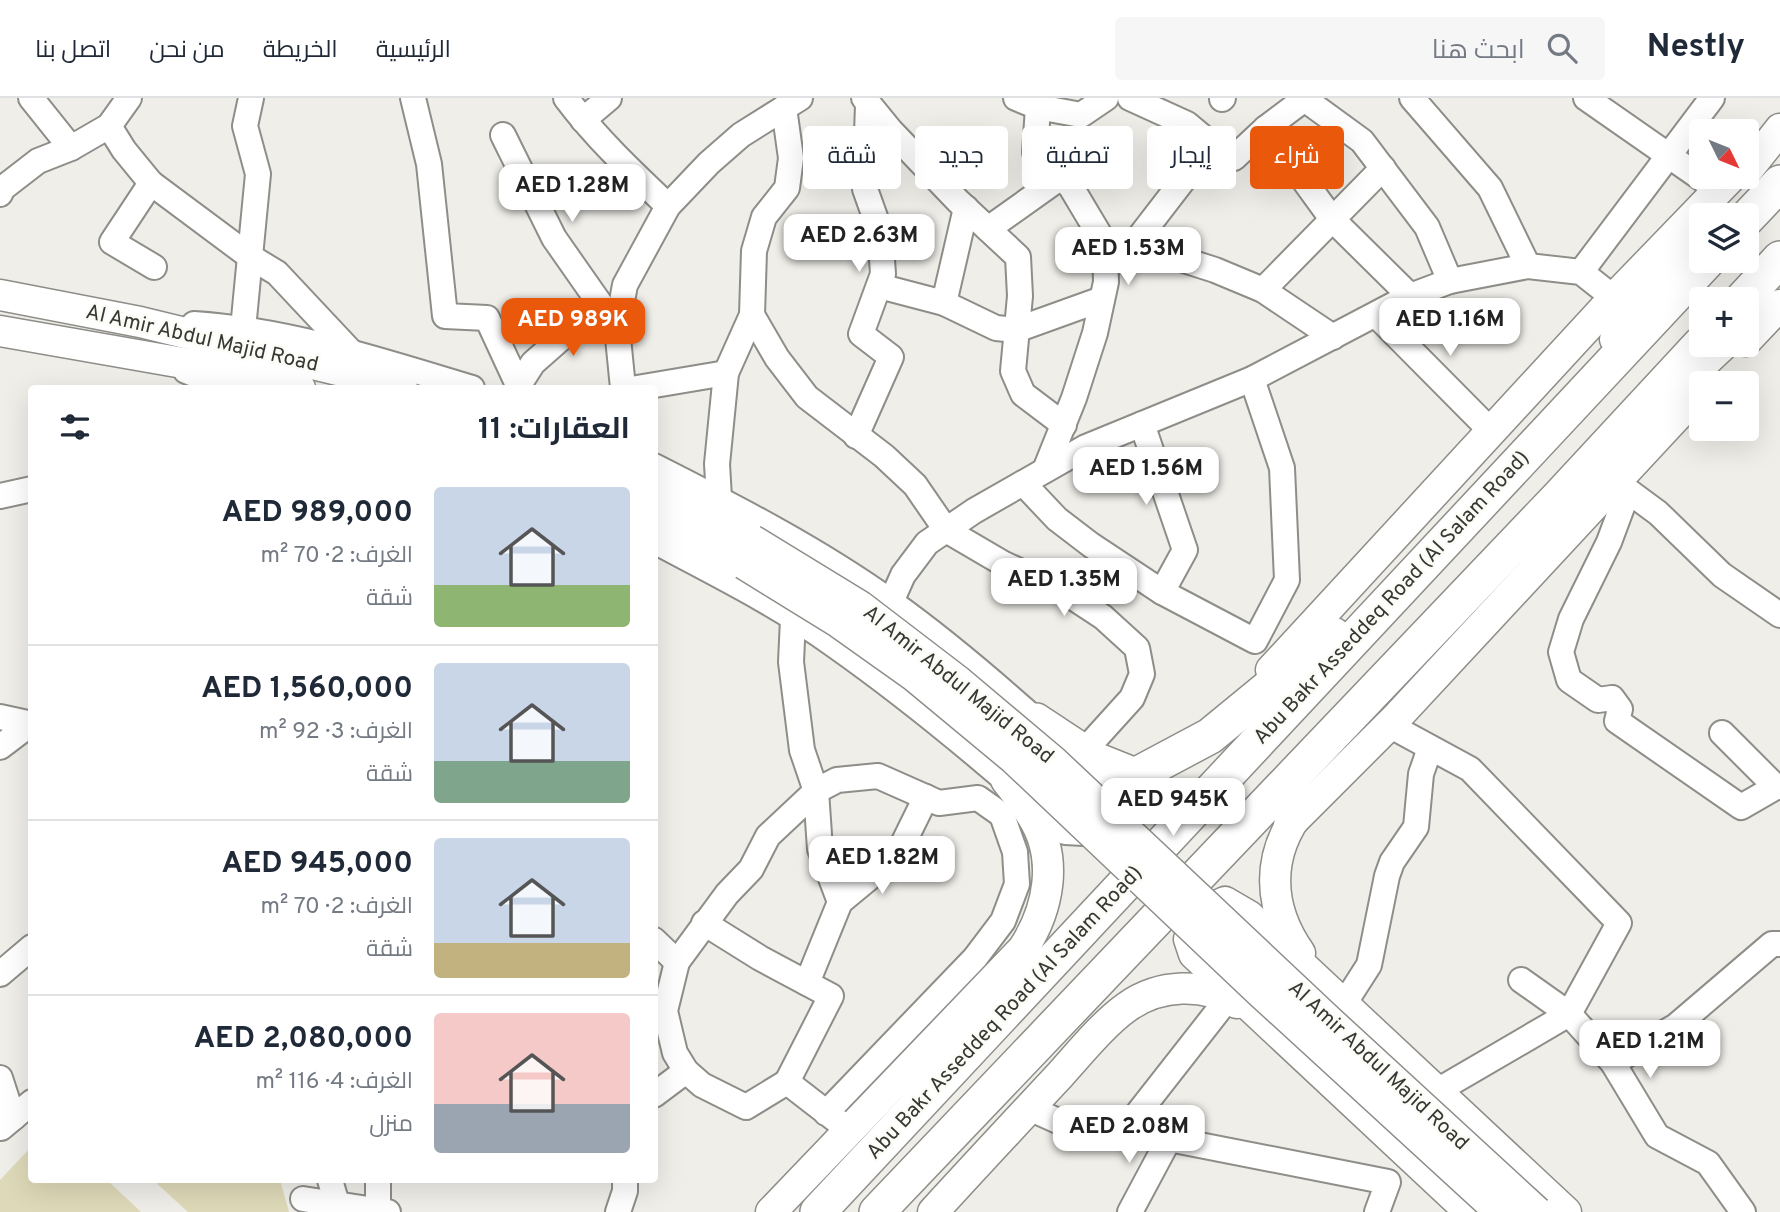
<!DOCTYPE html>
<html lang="ar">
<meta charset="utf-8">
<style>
:root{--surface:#fff;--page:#f6f6f7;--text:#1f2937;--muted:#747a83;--line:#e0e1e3;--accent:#ea580c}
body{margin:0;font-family:Overpass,Cairo,sans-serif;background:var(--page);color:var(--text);direction:rtl;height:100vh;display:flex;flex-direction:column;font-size:26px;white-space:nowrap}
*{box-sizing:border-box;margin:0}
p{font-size:23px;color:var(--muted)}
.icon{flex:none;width:38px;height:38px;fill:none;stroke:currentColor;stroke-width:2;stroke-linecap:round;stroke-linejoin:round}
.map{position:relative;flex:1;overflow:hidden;direction:ltr}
.side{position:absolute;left:28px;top:287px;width:630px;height:798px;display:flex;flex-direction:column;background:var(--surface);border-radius:7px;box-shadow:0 7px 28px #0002;direction:rtl}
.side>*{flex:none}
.banner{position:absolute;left:679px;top:28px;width:665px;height:63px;direction:rtl;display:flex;gap:14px}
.needle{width:46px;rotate:133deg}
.buttons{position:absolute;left:1689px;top:21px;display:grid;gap:14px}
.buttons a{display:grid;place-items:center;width:70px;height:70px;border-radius:7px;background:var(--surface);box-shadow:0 7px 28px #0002;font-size:35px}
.price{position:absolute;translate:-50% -60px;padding:0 16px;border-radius:14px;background:#fff;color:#222;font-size:23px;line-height:46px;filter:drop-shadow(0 2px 4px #0008)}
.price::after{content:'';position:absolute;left:50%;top:42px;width:21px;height:16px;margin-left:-10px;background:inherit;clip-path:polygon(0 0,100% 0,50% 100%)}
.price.active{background:var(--accent);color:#fff}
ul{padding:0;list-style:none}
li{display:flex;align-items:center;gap:21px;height:175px;padding:0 28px}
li+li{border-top:2px solid var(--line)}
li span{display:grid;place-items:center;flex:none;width:196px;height:140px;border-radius:7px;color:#555}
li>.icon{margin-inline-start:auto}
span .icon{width:84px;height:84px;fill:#fffc;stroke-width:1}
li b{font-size:30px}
h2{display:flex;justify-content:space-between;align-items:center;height:84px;padding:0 28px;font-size:30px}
.pill{padding:0 24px;border-radius:7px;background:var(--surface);box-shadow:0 7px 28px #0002;font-size:24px;line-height:63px}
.pill.active{background:var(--accent);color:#fff}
header{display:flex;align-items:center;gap:42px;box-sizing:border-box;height:98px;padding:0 35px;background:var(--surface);border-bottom:2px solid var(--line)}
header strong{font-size:33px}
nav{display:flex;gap:38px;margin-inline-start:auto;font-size:24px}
.search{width:490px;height:63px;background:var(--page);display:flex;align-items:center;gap:18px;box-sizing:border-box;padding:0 24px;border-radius:7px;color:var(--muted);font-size:26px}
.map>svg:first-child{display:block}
.green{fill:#ded9b8}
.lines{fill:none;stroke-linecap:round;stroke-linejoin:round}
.minor-casing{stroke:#8e8d88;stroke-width:28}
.major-casing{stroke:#8e8d88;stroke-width:33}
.highway-casing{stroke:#8e8d88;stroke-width:38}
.minor{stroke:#fff;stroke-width:24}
.major{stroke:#fff;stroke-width:30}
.highway{stroke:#fff;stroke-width:35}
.major-bridge-casing{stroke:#8e8d88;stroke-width:33;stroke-linecap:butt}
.major-bridge{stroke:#fff;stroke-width:30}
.labels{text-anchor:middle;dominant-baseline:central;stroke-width:5;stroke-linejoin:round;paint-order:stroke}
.street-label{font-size:21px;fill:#373735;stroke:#fcfcf6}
</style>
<header>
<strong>Nestly</strong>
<div class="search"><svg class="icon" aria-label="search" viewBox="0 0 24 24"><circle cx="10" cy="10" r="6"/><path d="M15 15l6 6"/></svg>ابحث هنا</div>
<nav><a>الرئيسية</a><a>الخريطة</a><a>من نحن</a><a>اتصل بنا</a></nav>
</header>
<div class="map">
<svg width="1780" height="1114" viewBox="0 0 1780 1114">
<rect width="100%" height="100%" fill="#efeee9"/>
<g class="green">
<path d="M 31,1049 L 32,1082 L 107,1082 L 141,1114 L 0,1114 L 0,1082 Z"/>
<path d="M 153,1082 L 280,1082 L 289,1114 L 188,1114 Z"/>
</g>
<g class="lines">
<defs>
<g id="minor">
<path d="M 31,0 L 71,50"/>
<path d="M 413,0 L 429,66 L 445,218 L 487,220 L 519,289"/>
<path d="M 566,0 C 596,40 632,74 668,108"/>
<path d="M 864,0 L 891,33 L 958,103 L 1018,159 L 1020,198 L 1013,273 L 1023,296 L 1064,327"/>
<path d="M 1016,0 L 1038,9 L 1081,17 L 1106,0"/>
<path d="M 1130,0 L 1187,26 L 1211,46"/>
<path d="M 1303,0 L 1362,43 L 1427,129 L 1450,183"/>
<path d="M 1412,0 L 1490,90 L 1528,168"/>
<path d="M 1586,0 L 1718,92"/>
<path d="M 1222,1 L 1223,0"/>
<path d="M 1038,9 L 1035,54 L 1071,89 L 1105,146 L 1106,184 L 1095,235 L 1074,300 L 1045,372"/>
<path d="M 583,22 L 609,0"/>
<path d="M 109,28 L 124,52 L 151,85 L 249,158 L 277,175 L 353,256"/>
<path d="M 1266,30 L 1332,121 L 1410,198"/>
<path d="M 503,37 L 554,140 L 617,230"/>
<path d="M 151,85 L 112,144 L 154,169"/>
<path d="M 0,96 L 3,90 L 38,63 L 71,50 L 109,28 L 129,0"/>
<path d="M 988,131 L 1061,79"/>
<path d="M 1105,146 L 1134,146 L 1215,172 L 1263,192 L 1333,239"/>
<path d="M 1134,146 L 1211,46 L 1234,60 L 1266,30 L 1306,0"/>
<path d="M 1581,174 L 1712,0"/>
<path d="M 879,188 L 944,205 L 996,230 L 1016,232 L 1102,201"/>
<path d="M 1263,192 L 1383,70"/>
<path d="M 944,205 L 966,110"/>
<path d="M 752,217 L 777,260 L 807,299 L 884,358 L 915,387 L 946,432 L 1004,466 L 1065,494 L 1103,519 L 1137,550 L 1142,576 L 1132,600 L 1094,642"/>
<path d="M 1376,217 L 1492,334"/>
<path d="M 194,226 C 289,232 382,263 472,290"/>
<path d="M 243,231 L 258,76 L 245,28 L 251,0"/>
<path d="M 186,273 L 228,290"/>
<path d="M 517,290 L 533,265 L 600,206"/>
<path d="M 623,290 L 617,230 L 625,187 L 668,108 L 709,65 L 741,37 L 800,0"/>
<path d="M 637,290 L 726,275"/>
<path d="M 1142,326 L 1185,452 L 1162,494"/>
<path d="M 856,338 L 891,259 L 861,236 L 883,176 L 880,133 L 865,91 L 868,7"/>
<path d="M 654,368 C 735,409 817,451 891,504 C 946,543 998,588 1048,633"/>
<path d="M 1616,384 L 1658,415 L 1722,477 L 1780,517"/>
<path d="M 1023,385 L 1057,421 L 1091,447 L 1162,494 L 1255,543 L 1287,482 L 1282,370 L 1252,281"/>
<path d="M 1628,393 L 1609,444 L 1571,521 L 1561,554 L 1569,582 L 1598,602 L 1612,600 L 1620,611 L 1617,623 L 1741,709 L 1776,689 L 1780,689"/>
<path d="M 0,398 L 32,391"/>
<path d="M 719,400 L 717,366 L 726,275 L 752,217 L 754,153 L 764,119 L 787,90 L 791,60 L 784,10"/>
<path d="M 654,443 C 714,475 779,507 834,547 C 915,604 991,668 1065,734 L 1084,735 L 1103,724 L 1111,706 L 1109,689 L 1080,663"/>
<path d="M 891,504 L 903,477 L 927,445 L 974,413 L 1086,349 L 1252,281 L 1410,198 L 1450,183 L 1528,168 L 1581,174 L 1614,200"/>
<path d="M 793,521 L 791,564 L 802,652 L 816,693 L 820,751 L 840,804"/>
<path d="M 0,619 L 32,626"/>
<path d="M 1389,627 L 1470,671 L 1619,825 L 1569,916 L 1437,993"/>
<path d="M 1722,635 L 1776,689"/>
<path d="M 0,649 L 29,627"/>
<path d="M 704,825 L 760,860 L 831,898 L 787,984"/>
<path d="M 654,842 L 677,864"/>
<path d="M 0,876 L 32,849"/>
<path d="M 1521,882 L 1569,916 L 1613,965 L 1657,1038 L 1708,1065 L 1743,1114"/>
<path d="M 807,885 L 840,804 L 898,756 L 926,699"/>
<path d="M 1344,906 L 1369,867 L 1387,778 L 1392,764 L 1416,729 L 1421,676 L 1430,650"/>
<path d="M 1613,965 L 1676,928 L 1772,846 L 1780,846"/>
<path d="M 0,980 L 13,1020"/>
<path d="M 654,997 L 686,973"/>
<path d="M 1029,1010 L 1078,1032 L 1101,1033 L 1128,1028 L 1169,1041 L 1388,1084 L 1377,1114"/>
<path d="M 826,1015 L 975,860 L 1003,823 L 1017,786 L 1015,754 L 1002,717 L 978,700 L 939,705 L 878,678 L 837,682 L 816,693 L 768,738 L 751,771 L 727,796 L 677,864 L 665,913 L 675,955 L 686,973 L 702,987 L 746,1009 L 787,984 L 849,1032"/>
<path d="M 1128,1028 L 1229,899"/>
<path d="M 1,1030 L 32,1004"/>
<path d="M 330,1082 L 337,1106 L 337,1114"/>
<path d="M 303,1101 L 388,1114"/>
<path d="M 378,1112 L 378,1082"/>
<path d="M 618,1114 L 625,1093 L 625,1082"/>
<path d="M 1130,1114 L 1169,1041"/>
</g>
<g id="major">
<path d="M 1746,74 L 1780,31"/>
<path d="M 0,197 L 140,224 L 358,277 L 402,290"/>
<path d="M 0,233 L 223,272 L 300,290"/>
<path d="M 1615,241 L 1690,145"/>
<path d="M 1746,243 L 1780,207"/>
<path d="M 1688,280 L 1723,247"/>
<path d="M 654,389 L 752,442"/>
<path d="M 654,417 L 744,466"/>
<path d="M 1271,572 L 1614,200 L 1731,79"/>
<path d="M 1289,727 L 1398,618 L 1701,292"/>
<path d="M 1300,855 C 1267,808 1266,756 1302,710"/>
<path d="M 771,1114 L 1023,851 C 1049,811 1059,760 1032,718 C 1025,705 1015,694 1006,682"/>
<path d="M 933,1114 C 975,1068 1017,1023 1060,977 C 1079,956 1104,925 1127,909 C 1159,886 1204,884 1237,905"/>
<path d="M 1470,1114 L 1194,856 L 1189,841 L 1199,817 L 1225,804 L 1249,818 L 1566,1114"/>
</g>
<g id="highway">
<path d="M 1746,121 L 1780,85"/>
<path d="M 1743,201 L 1780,161"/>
<path d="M 1036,623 L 1095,662 L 1135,678 L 1210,638 L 1333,537"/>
<path d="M 818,1114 L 1707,163"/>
<path d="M 877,1114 L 1559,399 L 1701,246"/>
</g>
</defs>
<use href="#minor" class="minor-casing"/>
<use href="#major" class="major-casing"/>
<use href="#highway" class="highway-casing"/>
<use href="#minor" class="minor"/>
<use href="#major" class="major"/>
<use href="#highway" class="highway"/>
<defs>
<g id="major-bridge">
<path d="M 752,442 L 860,508 L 958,583 L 1053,663 L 1327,921 L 1537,1114"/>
<path d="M 744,466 L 838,524 L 914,578 L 1014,661 L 1261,895 L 1500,1114"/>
</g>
</defs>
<use href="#major-bridge" class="major-bridge-casing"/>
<use href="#major-bridge" class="major-bridge"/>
</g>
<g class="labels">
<g class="street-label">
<text transform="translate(202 241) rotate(13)">Al Amir Abdul Majid Road</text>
<text transform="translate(1392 500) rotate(-47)">Abu Bakr Asseddeq Road (Al Salam Road)</text>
<text transform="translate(958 587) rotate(39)">Al Amir Abdul Majid Road</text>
<text transform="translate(1005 915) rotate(-47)">Abu Bakr Asseddeq Road (Al Salam Road)</text>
<text transform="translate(1378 968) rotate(43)">Al Amir Abdul Majid Road</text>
</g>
</g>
</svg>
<div class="buttons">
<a><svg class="needle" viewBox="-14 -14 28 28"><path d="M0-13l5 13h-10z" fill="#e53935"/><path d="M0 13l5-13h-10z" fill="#747a83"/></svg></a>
<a><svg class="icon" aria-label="layers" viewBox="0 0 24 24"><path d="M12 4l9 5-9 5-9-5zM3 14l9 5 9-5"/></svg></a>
<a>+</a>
<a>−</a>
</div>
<b class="price" style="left:572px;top:126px">AED 1.28M</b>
<b class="price" style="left:859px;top:176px">AED 2.63M</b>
<b class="price" style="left:1128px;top:189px">AED 1.53M</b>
<b class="price active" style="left:573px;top:260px">AED 989K</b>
<b class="price" style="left:1450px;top:260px">AED 1.16M</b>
<b class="price" style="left:1146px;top:409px">AED 1.56M</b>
<b class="price" style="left:1064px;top:520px">AED 1.35M</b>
<b class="price" style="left:1173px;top:740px">AED 945K</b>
<b class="price" style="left:882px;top:798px">AED 1.82M</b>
<b class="price" style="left:1650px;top:982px">AED 1.21M</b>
<b class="price" style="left:1129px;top:1067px">AED 2.08M</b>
<div class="banner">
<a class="pill active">شراء</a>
<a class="pill">إيجار</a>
<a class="pill">تصفية</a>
<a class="pill">جديد</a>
<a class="pill">شقة</a>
</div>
<section class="side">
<h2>العقارات: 11<svg class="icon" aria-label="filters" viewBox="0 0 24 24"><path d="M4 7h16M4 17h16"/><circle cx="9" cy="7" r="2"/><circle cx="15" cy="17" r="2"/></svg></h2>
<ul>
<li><span style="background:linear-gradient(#c9d6e8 70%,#8fb573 0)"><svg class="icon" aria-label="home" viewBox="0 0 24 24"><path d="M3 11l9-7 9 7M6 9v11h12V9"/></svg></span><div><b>AED 989,000</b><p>الغرف: 2 · 70 m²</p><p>شقة</p></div></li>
<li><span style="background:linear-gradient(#c9d6e8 70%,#7fa58c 0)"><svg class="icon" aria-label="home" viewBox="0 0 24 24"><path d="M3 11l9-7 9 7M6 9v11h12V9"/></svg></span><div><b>AED 1,560,000</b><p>الغرف: 3 · 92 m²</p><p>شقة</p></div></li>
<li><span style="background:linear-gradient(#c9d6e8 75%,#c2b280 0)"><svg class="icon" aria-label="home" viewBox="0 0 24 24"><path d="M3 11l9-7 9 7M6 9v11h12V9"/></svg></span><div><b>AED 945,000</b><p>الغرف: 2 · 70 m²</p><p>شقة</p></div></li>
<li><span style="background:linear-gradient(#f6c9c9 65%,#9aa5b1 0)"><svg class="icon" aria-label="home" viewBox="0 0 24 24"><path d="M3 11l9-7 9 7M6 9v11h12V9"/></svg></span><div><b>AED 2,080,000</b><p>الغرف: 4 · 116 m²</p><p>منزل</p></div></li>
</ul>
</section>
</div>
